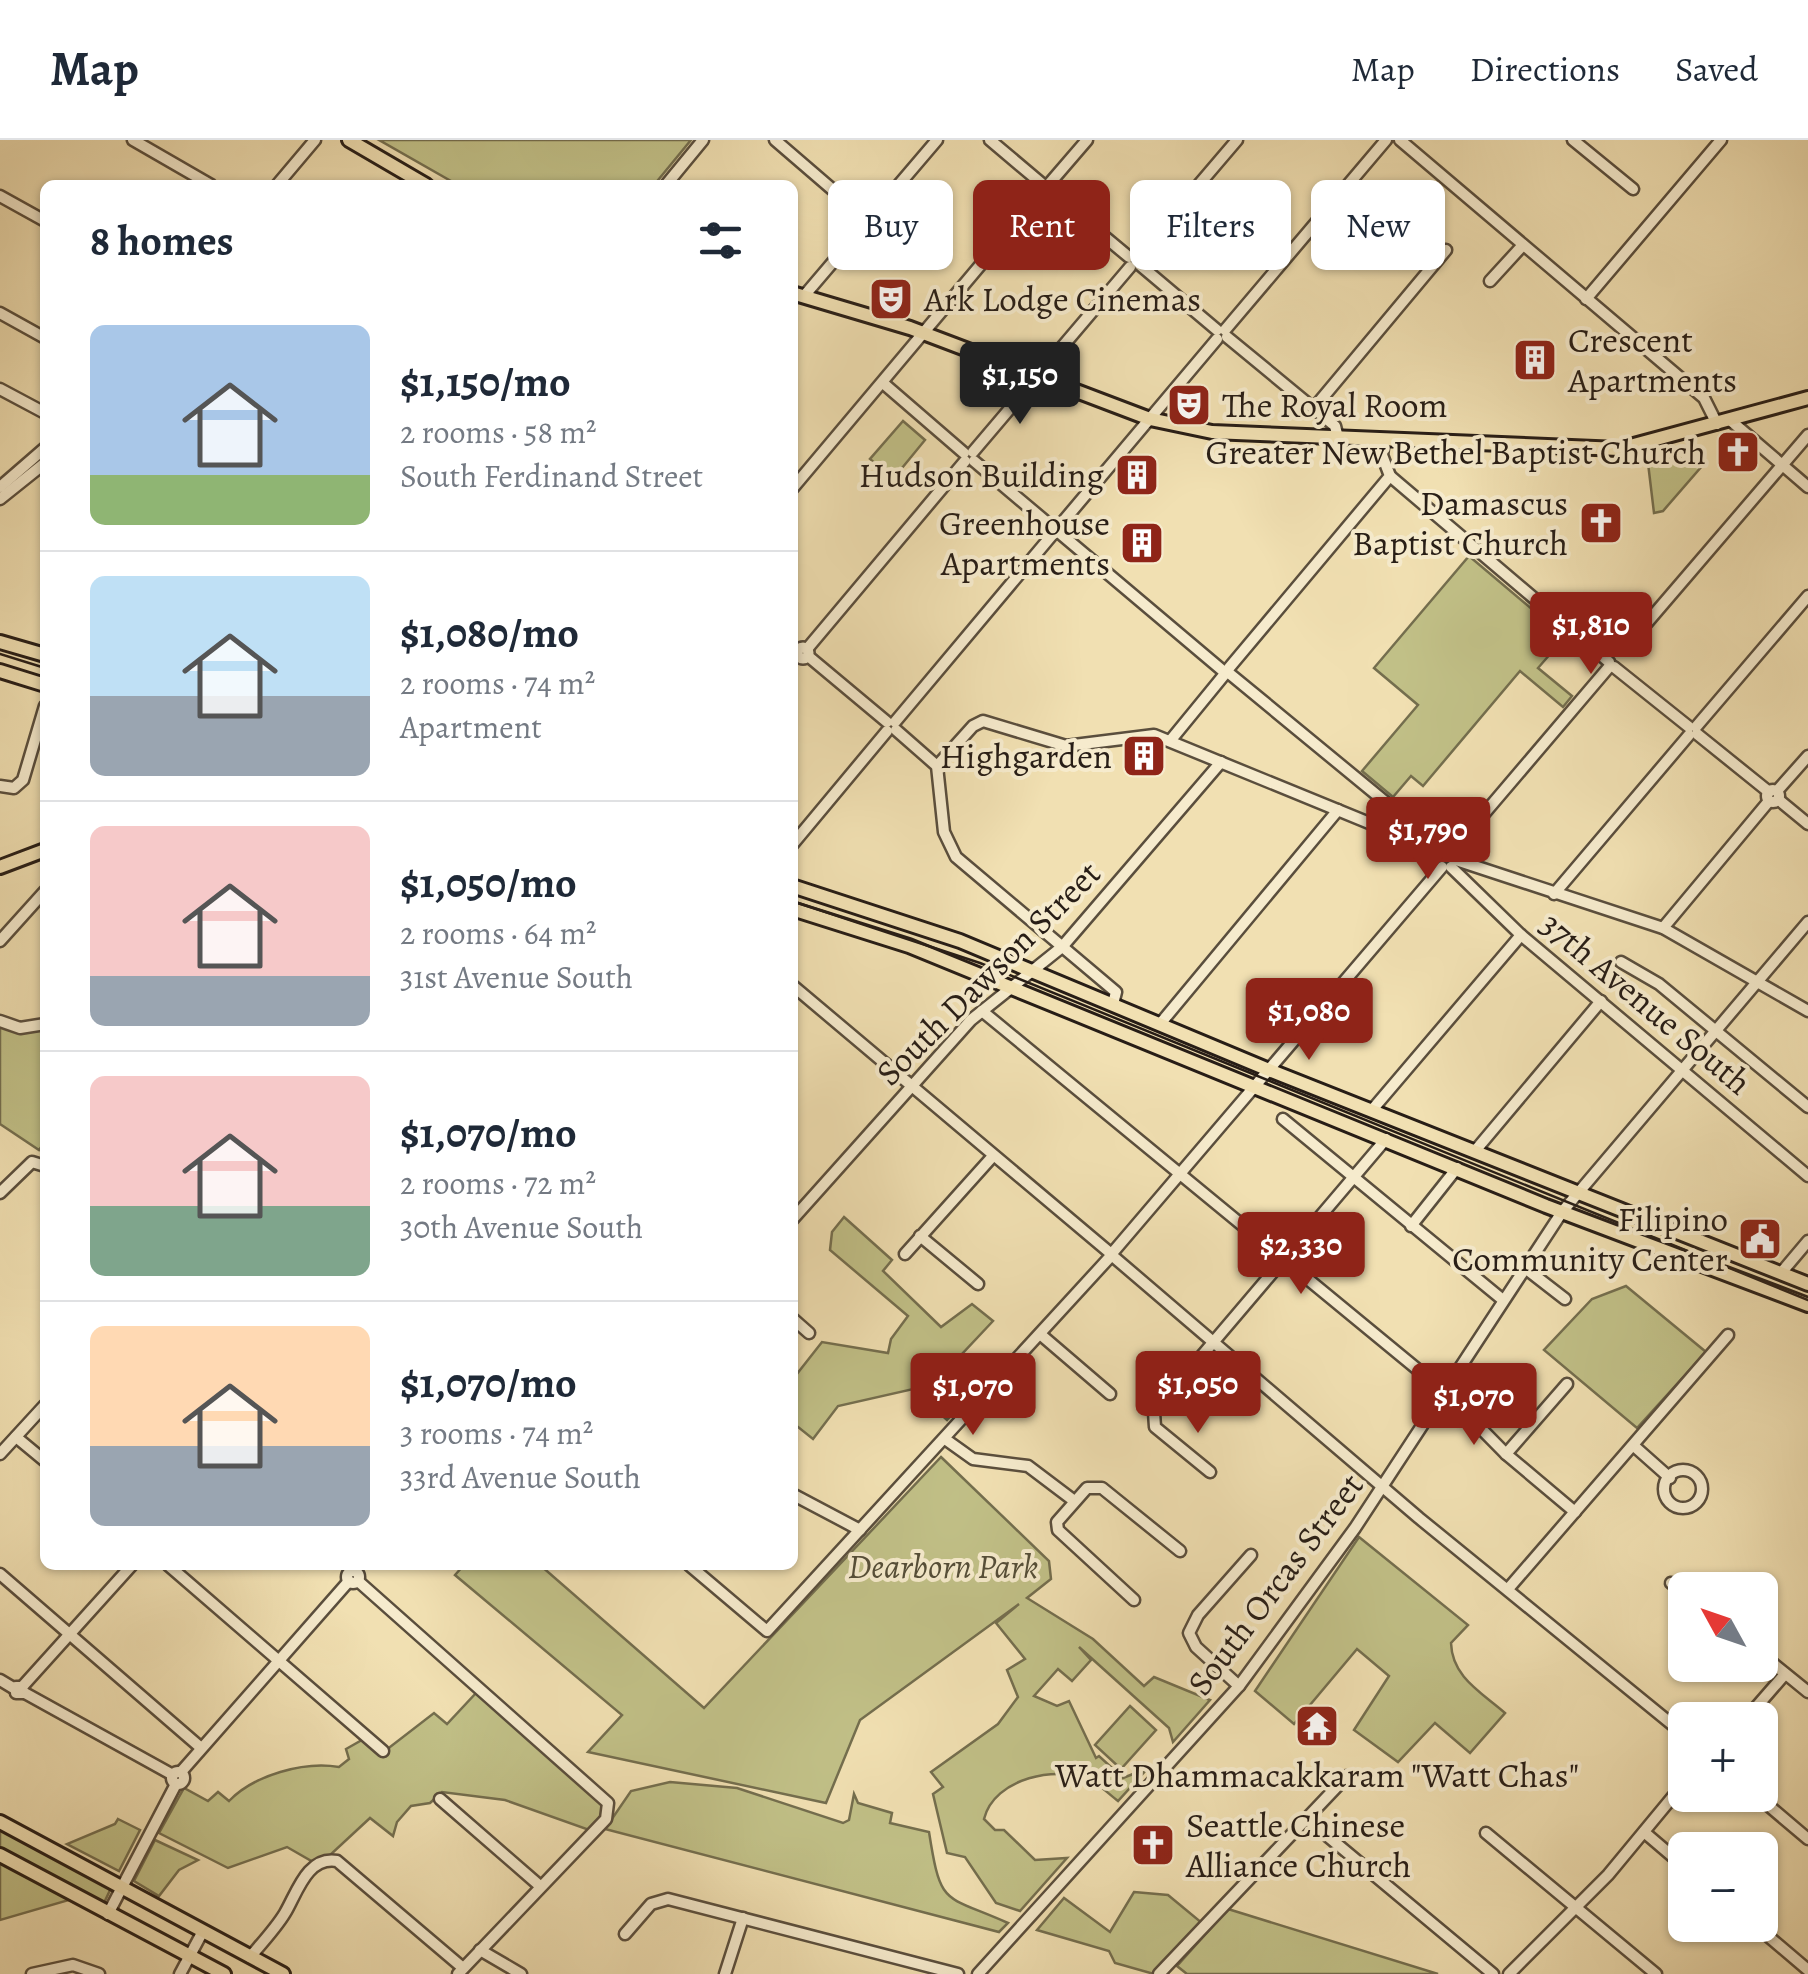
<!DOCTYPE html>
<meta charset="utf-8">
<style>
:root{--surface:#fff;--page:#f2f2f3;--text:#1f2937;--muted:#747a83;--line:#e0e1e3;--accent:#8f2418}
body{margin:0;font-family:Alegreya,serif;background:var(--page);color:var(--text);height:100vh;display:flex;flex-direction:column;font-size:38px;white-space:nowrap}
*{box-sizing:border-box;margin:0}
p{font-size:32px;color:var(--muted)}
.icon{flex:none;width:55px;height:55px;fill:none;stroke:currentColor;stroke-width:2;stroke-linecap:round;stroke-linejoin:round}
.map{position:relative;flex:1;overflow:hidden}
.details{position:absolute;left:40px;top:40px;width:758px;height:1390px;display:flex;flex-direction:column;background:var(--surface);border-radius:15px;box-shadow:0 2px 8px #0004}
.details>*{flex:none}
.banner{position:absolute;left:828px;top:40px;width:830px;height:90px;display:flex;gap:20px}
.needle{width:65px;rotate:310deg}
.fabs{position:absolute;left:1668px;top:1432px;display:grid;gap:20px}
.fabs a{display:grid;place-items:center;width:110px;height:110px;border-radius:15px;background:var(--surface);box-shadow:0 2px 8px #0004;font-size:50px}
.price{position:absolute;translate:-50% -85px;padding:0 22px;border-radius:10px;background:var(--accent);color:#fff;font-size:32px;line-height:65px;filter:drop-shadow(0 2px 5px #0008)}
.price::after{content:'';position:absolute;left:50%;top:60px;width:30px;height:22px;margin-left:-15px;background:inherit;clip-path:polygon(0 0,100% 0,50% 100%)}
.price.current{background:#222;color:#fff}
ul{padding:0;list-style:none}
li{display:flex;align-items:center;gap:30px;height:250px;padding:0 50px}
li+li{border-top:2px solid var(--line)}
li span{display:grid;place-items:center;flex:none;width:280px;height:200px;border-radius:15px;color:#555}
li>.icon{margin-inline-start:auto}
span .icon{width:120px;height:120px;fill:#fffc;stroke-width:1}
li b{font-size:42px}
h2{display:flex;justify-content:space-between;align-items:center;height:120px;padding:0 50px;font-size:42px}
.pill{padding:0 35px;border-radius:15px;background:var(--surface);box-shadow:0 2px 8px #0004;font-size:35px;line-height:90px}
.pill.current{background:var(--accent);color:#fff}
header{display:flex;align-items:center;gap:60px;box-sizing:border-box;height:140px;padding:0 50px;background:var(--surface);border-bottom:2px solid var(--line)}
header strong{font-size:48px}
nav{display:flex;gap:55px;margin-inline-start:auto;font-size:35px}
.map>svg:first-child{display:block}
.green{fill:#c1c087;stroke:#746e4e;stroke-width:2.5}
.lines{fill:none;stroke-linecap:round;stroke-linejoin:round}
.minor-casing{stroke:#5a4e3d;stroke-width:15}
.major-casing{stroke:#271d16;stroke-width:18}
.minor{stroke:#f6ebcd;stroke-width:10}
.major{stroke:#f1e0b2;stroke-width:12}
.tram{stroke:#271d16;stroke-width:2.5}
.labels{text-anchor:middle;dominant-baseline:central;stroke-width:8;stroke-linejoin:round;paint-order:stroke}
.poi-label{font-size:35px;fill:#271d16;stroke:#f6ebcd;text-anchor:end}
.street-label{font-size:35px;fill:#271d16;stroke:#f6ebcd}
.park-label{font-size:35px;font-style:italic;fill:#554e38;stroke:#f6ebcd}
</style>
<header>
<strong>Map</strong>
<nav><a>Map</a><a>Directions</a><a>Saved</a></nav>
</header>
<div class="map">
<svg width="1808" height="1834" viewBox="0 0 1808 1834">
<rect width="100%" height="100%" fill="#f1e0b2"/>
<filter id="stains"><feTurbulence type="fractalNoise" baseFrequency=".002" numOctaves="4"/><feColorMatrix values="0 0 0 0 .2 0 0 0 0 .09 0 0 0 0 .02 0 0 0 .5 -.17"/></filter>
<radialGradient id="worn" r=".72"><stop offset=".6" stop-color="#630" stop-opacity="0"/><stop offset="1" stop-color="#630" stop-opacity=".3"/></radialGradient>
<g class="green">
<path d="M 379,0 L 691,0 L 654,45 L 458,45 Z"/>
<path d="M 903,281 L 925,300 L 893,339 L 870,319 Z"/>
<path d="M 1692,306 L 1702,326 L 1663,371 L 1654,373 L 1648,323 Z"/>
<path d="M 1469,416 L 1565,497 L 1538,528 L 1572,556 L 1563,567 L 1520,531 L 1423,646 L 1411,636 L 1393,657 L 1362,631 L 1418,565 L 1374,528 Z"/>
<path d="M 0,886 L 17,892 L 45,889 L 45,1002 L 39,1010 L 0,984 Z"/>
<path d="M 844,1077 L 892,1120 L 883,1131 L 941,1187 L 972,1164 L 993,1181 L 963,1213 L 988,1235 L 947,1280 L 913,1249 L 838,1266 L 813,1299 L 793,1283 L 793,1239 L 822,1202 L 888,1213 L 891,1199 L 908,1176 L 830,1110 L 832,1092 Z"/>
<path d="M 1626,1146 L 1706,1212 L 1637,1288 L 1544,1210 L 1592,1159 Z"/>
<path d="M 941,1317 L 1049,1421 L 1051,1439 L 1027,1458 L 1093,1499 L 1144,1546 L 1154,1537 L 1210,1560 L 1173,1602 L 1169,1588 L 1079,1507 L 1091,1520 L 1072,1541 L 1058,1529 L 1034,1556 L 1057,1566 L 1069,1561 L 1096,1618 L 1099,1616 L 1123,1638 L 1148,1628 L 1118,1661 C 1110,1655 1101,1646 1092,1641 C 1058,1624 994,1638 984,1679 L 995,1690 L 1004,1690 L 1035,1720 L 1067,1718 L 1020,1771 L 996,1763 L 965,1717 L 947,1713 L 933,1654 L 943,1647 L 931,1632 L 998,1584 L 1018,1557 L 1007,1530 L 1025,1519 L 996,1483 L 1019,1464 L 860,1580 L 826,1663 L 588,1612 L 622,1575 L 455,1435 L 464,1425 L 540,1425 L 704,1568 Z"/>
<path d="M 1359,1397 L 1468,1485 L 1451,1503 C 1452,1537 1481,1552 1505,1573 L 1470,1613 L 1435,1583 L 1398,1622 L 1354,1590 L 1389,1536 L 1357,1509 L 1294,1584 L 1255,1551 Z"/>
<path d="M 477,1552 L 606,1665 L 592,1691 L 505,1660 L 442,1652 L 430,1663 L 411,1666 L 397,1682 L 393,1696 L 370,1678 L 328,1717 L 315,1723 L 287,1707 L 228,1728 L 159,1693 L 184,1648 L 208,1661 L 218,1652 L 229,1661 C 254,1635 304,1621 339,1627 L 349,1619 L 346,1609 L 362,1600 L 381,1614 L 434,1573 L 447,1584 Z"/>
<path d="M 1130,1566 L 1156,1590 L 1121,1629 L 1095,1605 Z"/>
<path d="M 670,1642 L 737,1648 L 843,1683 L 849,1680 L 854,1654 L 858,1663 L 892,1673 L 890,1683 L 929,1692 C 941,1768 943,1754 1008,1783 L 999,1792 L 605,1689 L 631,1651 Z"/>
<path d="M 118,1679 L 140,1690 L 119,1731 L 67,1704 L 115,1684 Z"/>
<path d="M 0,1687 L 111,1748 L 103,1765 L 0,1709 Z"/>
<path d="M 155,1700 L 198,1720 L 179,1730 L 159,1756 L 134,1741 Z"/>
<path d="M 0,1721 L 69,1760 L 0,1780 Z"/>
<path d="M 1134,1752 L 1168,1755 L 1202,1783 L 1154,1834 L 1115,1823 L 1109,1811 L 1037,1790 L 1064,1758 L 1110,1792 Z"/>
<path d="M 1228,1769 L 1438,1834 L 1187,1834 L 1177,1826 Z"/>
</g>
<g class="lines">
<defs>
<g id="minor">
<path d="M 133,0 L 211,45"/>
<path d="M 775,0 L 869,81"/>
<path d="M 990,0 L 1041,43"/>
<path d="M 1400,0 L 1704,258 L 1717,284"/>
<path d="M 1573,0 L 1633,49"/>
<path d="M 1050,43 L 1087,0"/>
<path d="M 277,45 L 315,0"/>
<path d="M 666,45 L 703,0"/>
<path d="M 1051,52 L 1129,117"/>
<path d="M 0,56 L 45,81"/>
<path d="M 1138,116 L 1237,0"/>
<path d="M 1140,125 L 1217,190"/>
<path d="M 1490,141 L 1523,105"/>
<path d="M 804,156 L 937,0"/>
<path d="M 1586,159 L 1721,0"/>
<path d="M 0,173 L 45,198"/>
<path d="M 1225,190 L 1386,0"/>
<path d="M 1227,197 L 1335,286 L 1338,298"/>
<path d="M 883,243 L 964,313"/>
<path d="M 0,249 L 45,273"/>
<path d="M 1314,268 L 1446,110"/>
<path d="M 1730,280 L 1808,347"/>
<path d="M 973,312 L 1130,127"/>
<path d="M 974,321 L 1051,386"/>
<path d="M 1390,336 L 1609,522"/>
<path d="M 0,347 L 45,308"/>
<path d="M 792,349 L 1041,53"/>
<path d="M 0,359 L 45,323"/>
<path d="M 1061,384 L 1217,199"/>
<path d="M 1062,395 L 1222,530"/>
<path d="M 1639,492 L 1808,295"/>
<circle cx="803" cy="513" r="5.5"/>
<path d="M 807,509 L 965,321"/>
<path d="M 808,516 L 887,582"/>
<path d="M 1614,527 L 1689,587"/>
<path d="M 1229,528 L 1390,336 L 1382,315 L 1384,301"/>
<path d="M 1230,534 L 1417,688 L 1423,705"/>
<path d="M 895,582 L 1052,395"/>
<path d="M 1696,587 L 1808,456"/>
<path d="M 896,590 L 937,626 L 944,692 L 956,717 L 1116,852 L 1113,864"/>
<path d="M 1697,594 L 1769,652"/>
<path d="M 1170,601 L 1224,535"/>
<path d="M 937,626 L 973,586 L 983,581 L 1066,606 L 1154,595 L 1423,705 L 1442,717"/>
<path d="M 0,646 L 14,648 L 23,640 L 45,566"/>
<circle cx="1773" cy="656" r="6"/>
<path d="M 1777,651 L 1808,616"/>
<path d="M 1779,660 L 1808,684"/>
<path d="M 1483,675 L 1609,527"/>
<path d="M 792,705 L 887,591"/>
<path d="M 1453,719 L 1663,788 L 1808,871"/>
<path d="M 1451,727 L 1521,795 L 1808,1036"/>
<path d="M 1554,754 L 1689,595"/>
<path d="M 1663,788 L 1769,661"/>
<path d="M 0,801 L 45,751"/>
<path d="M 1621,822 L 1659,844 L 1808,967"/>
<path d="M 792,845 L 1109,1112"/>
<path d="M 982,871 L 1445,1252 L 1506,1314 L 1575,1372"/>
<path d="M 0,881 L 20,888 L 45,884"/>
<path d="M 1160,884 L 1338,670"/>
<path d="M 1372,970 L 1521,795"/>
<path d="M 1283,979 L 1503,1160"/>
<path d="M 1475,1011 L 1601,861"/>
<path d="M 0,1053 L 32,1022 L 45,1026"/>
<path d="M 792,1080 L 971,880 L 1062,807 L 1221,622"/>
<path d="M 1411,1086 L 1457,1028"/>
<path d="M 920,1096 L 978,1144"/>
<path d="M 1114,1111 L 1442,727"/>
<path d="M 905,1114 L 993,1016"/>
<path d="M 1115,1118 L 1419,1378 L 1685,1595"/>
<path d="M 1525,1128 L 1565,1159"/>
<path d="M 1781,1133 L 1808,1101"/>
<path d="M 792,1178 L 809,1193"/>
<path d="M 1040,1194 L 1110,1254"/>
<path d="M 16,1297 L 45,1321"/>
<path d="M 945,1299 L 973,1319 L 1028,1326 L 1073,1360"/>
<path d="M 1634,1306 L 1670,1338"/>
<path d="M 0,1314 L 45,1265"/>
<path d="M 1506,1314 L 1567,1244"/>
<circle cx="1683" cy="1349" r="19"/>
<path d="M 1210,1332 L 1155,1287 L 1154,1272 L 1386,999"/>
<path d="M 792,1354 L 860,1390"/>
<path d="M 168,1425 L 383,1611"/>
<path d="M 689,1425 L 767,1491 L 1109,1118"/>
<circle cx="353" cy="1437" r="6"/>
<path d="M 0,1434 L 200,1607"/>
<path d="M 358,1441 L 608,1663 L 606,1679 L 458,1834"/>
<path d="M 1671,1443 L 1685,1453"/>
<path d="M 1508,1449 L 1728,1195"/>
<path d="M 1134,1460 L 1058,1390 L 1057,1382 L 1087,1348 L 1102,1348 L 1180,1411"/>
<path d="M 1760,1513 L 1808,1552"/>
<path d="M 0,1540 L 15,1549"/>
<path d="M 1239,1546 L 1196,1507 L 1189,1493 L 1198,1475 L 1251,1415"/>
<path d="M 16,1547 L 22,1547 L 23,1553 L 16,1553 Z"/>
<path d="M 22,1547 L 132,1425"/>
<path d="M 23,1552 L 173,1635"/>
<path d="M 1745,1580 L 1785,1534"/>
<circle cx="178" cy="1638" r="6"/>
<path d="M 181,1632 L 349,1441"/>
<path d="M 1756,1655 L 1808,1699"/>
<path d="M 440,1659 L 540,1746"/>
<path d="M 1307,1679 L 1493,1834"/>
<path d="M 1644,1692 L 1685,1727"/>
<path d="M 1486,1693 L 1656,1834"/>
<path d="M 108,1774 L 176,1644"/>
<path d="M 1755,1785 L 1808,1830"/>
<path d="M 625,1794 L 651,1764 L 668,1759 L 958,1834"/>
<path d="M 480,1810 L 521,1834"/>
<path d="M 250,1817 C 262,1803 276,1788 285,1773 C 297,1753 307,1716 337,1721 L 463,1828"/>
<path d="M 32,1834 L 73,1825 L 99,1834"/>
<path d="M 180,1834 L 203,1791"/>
<path d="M 725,1834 L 743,1778"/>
<path d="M 978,1834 L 1239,1546 L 1355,1388 L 1562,1072 L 1808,782"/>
<path d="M 1159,1834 L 1347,1636"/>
<path d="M 1509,1834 L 1608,1735 L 1685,1642"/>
</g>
<g id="major">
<path d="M 349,0 L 426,45"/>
<path d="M 792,153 L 910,188 L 1150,279 L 1212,292 L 1619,309 L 1808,258"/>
<path d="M 0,502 L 45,515"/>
<path d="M 0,531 L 45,545"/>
<path d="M 0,727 L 45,710"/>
<path d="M 792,746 L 960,801 L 1269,930 L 1808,1144"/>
<path d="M 792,769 L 909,806 L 1546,1066 L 1808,1165"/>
<path d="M 0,1682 L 283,1834"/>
<path d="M 0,1715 L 224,1834"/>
</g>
</defs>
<use href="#minor" class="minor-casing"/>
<use href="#major" class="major-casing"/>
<use href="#minor" class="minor"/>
<use href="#major" class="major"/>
<g class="tram">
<path d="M 0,514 L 45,528"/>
<path d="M 792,761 L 980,823 L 1808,1160"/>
</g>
</g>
<defs>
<symbol id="theatre-square" viewBox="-11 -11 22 22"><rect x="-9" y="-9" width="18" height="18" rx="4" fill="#8f2418" stroke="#f6ebcd"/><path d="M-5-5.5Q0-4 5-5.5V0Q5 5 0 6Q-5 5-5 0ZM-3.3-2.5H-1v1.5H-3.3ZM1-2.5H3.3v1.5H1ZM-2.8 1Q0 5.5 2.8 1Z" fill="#fff"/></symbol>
<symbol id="building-square" viewBox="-11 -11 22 22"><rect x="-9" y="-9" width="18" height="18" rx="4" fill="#8f2418" stroke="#f6ebcd"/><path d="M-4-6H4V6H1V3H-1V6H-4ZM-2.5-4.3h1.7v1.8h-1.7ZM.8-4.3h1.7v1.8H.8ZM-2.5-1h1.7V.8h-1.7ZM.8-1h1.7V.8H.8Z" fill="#fff"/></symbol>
<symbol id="church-square" viewBox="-11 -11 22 22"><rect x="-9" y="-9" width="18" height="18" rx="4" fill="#8f2418" stroke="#f6ebcd"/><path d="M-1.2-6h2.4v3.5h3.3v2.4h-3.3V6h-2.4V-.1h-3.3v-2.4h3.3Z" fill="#fff"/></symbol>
<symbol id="civic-square" viewBox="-11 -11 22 22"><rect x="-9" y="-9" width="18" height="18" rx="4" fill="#8f2418" stroke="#f6ebcd"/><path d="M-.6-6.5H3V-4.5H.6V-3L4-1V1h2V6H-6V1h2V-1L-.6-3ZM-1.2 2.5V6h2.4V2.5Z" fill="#fff"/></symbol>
<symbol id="temple-square" viewBox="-11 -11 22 22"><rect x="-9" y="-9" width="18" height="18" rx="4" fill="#8f2418" stroke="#f6ebcd"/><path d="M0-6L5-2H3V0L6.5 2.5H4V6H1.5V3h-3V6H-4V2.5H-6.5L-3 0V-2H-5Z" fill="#fff"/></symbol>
</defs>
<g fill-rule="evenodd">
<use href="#theatre-square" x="866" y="134" width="50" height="50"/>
<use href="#building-square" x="1510" y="195" width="50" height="50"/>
<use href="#theatre-square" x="1164" y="240" width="50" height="50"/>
<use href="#church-square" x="1713" y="287" width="50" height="50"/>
<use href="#building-square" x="1112" y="310" width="50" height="50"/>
<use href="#church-square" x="1576" y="358" width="50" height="50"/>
<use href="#building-square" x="1117" y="378" width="50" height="50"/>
<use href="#building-square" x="1119" y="591" width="50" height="50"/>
<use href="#civic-square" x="1735" y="1074" width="50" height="50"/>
<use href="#temple-square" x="1292" y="1561" width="50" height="50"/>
<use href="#church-square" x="1128" y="1680" width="50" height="50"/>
</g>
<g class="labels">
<g class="poi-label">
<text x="924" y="159" text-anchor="start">Ark Lodge Cinemas</text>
<text x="1568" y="200" text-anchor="start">Crescent<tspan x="1568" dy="40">Apartments</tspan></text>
<text x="1222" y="265" text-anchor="start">The Royal Room</text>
<text x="1706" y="312">Greater New Bethel Baptist Church</text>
<text x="1104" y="335">Hudson Building</text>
<text x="1568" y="363">Damascus<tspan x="1568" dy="40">Baptist Church</tspan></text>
<text x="1110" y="383">Greenhouse<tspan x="1110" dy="40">Apartments</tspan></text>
<text x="1112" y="616">Highgarden</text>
<text x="1728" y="1079">Filipino<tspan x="1728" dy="40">Community Center</tspan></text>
<text x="1317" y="1635" text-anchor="middle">Watt Dhammacakkaram "Watt Chas"</text>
<text x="1186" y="1685" text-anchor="start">Seattle Chinese<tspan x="1186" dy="40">Alliance Church</tspan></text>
</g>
<g class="street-label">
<text transform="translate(988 833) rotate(-45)">South Dawson Street</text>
<text transform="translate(1646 863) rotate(40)">37th Avenue South</text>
<text transform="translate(1275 1444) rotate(-53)">South Orcas Street</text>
</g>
<g class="park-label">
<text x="943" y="1426">Dearborn Park</text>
</g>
</g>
<rect width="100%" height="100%" filter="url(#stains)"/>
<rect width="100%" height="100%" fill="url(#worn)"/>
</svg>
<div class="fabs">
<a><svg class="needle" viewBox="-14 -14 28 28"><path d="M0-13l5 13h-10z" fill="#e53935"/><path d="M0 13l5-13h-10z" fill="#747a83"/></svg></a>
<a>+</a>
<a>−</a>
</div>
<b class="price current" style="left:1020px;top:287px">$1,150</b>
<b class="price" style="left:1591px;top:537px">$1,810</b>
<b class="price" style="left:1428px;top:742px">$1,790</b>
<b class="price" style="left:1309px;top:923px">$1,080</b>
<b class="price" style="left:1301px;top:1157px">$2,330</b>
<b class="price" style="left:1198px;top:1296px">$1,050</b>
<b class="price" style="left:973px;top:1298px">$1,070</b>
<b class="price" style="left:1474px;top:1308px">$1,070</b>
<div class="banner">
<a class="pill">Buy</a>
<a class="pill current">Rent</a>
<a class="pill">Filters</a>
<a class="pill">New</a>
</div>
<section class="details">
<h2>8 homes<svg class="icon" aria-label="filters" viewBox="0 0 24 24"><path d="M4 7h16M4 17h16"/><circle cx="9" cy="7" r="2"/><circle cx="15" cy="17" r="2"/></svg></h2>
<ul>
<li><span style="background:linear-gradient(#a9c7e8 75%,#8fb573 0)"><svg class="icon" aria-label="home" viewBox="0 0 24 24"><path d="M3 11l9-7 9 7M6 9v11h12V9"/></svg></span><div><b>$1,150/mo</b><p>2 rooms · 58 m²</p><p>South Ferdinand Street</p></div></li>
<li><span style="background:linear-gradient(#bfe0f5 60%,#9aa5b1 0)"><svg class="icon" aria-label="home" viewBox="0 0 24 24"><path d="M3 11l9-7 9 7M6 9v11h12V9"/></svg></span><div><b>$1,080/mo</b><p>2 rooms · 74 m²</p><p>Apartment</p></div></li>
<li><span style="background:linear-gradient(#f6c9c9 75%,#9aa5b1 0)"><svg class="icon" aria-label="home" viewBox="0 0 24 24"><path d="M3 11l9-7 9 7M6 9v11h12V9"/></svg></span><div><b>$1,050/mo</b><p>2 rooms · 64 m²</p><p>31st Avenue South</p></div></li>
<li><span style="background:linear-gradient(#f6c9c9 65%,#7fa58c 0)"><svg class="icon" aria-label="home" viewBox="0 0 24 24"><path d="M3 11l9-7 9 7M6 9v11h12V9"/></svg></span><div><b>$1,070/mo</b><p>2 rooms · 72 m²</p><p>30th Avenue South</p></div></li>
<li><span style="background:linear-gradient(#ffd9b3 60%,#9aa5b1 0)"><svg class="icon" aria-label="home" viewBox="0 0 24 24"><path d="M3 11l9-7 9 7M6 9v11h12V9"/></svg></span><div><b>$1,070/mo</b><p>3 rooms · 74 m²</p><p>33rd Avenue South</p></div></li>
</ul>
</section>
</div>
